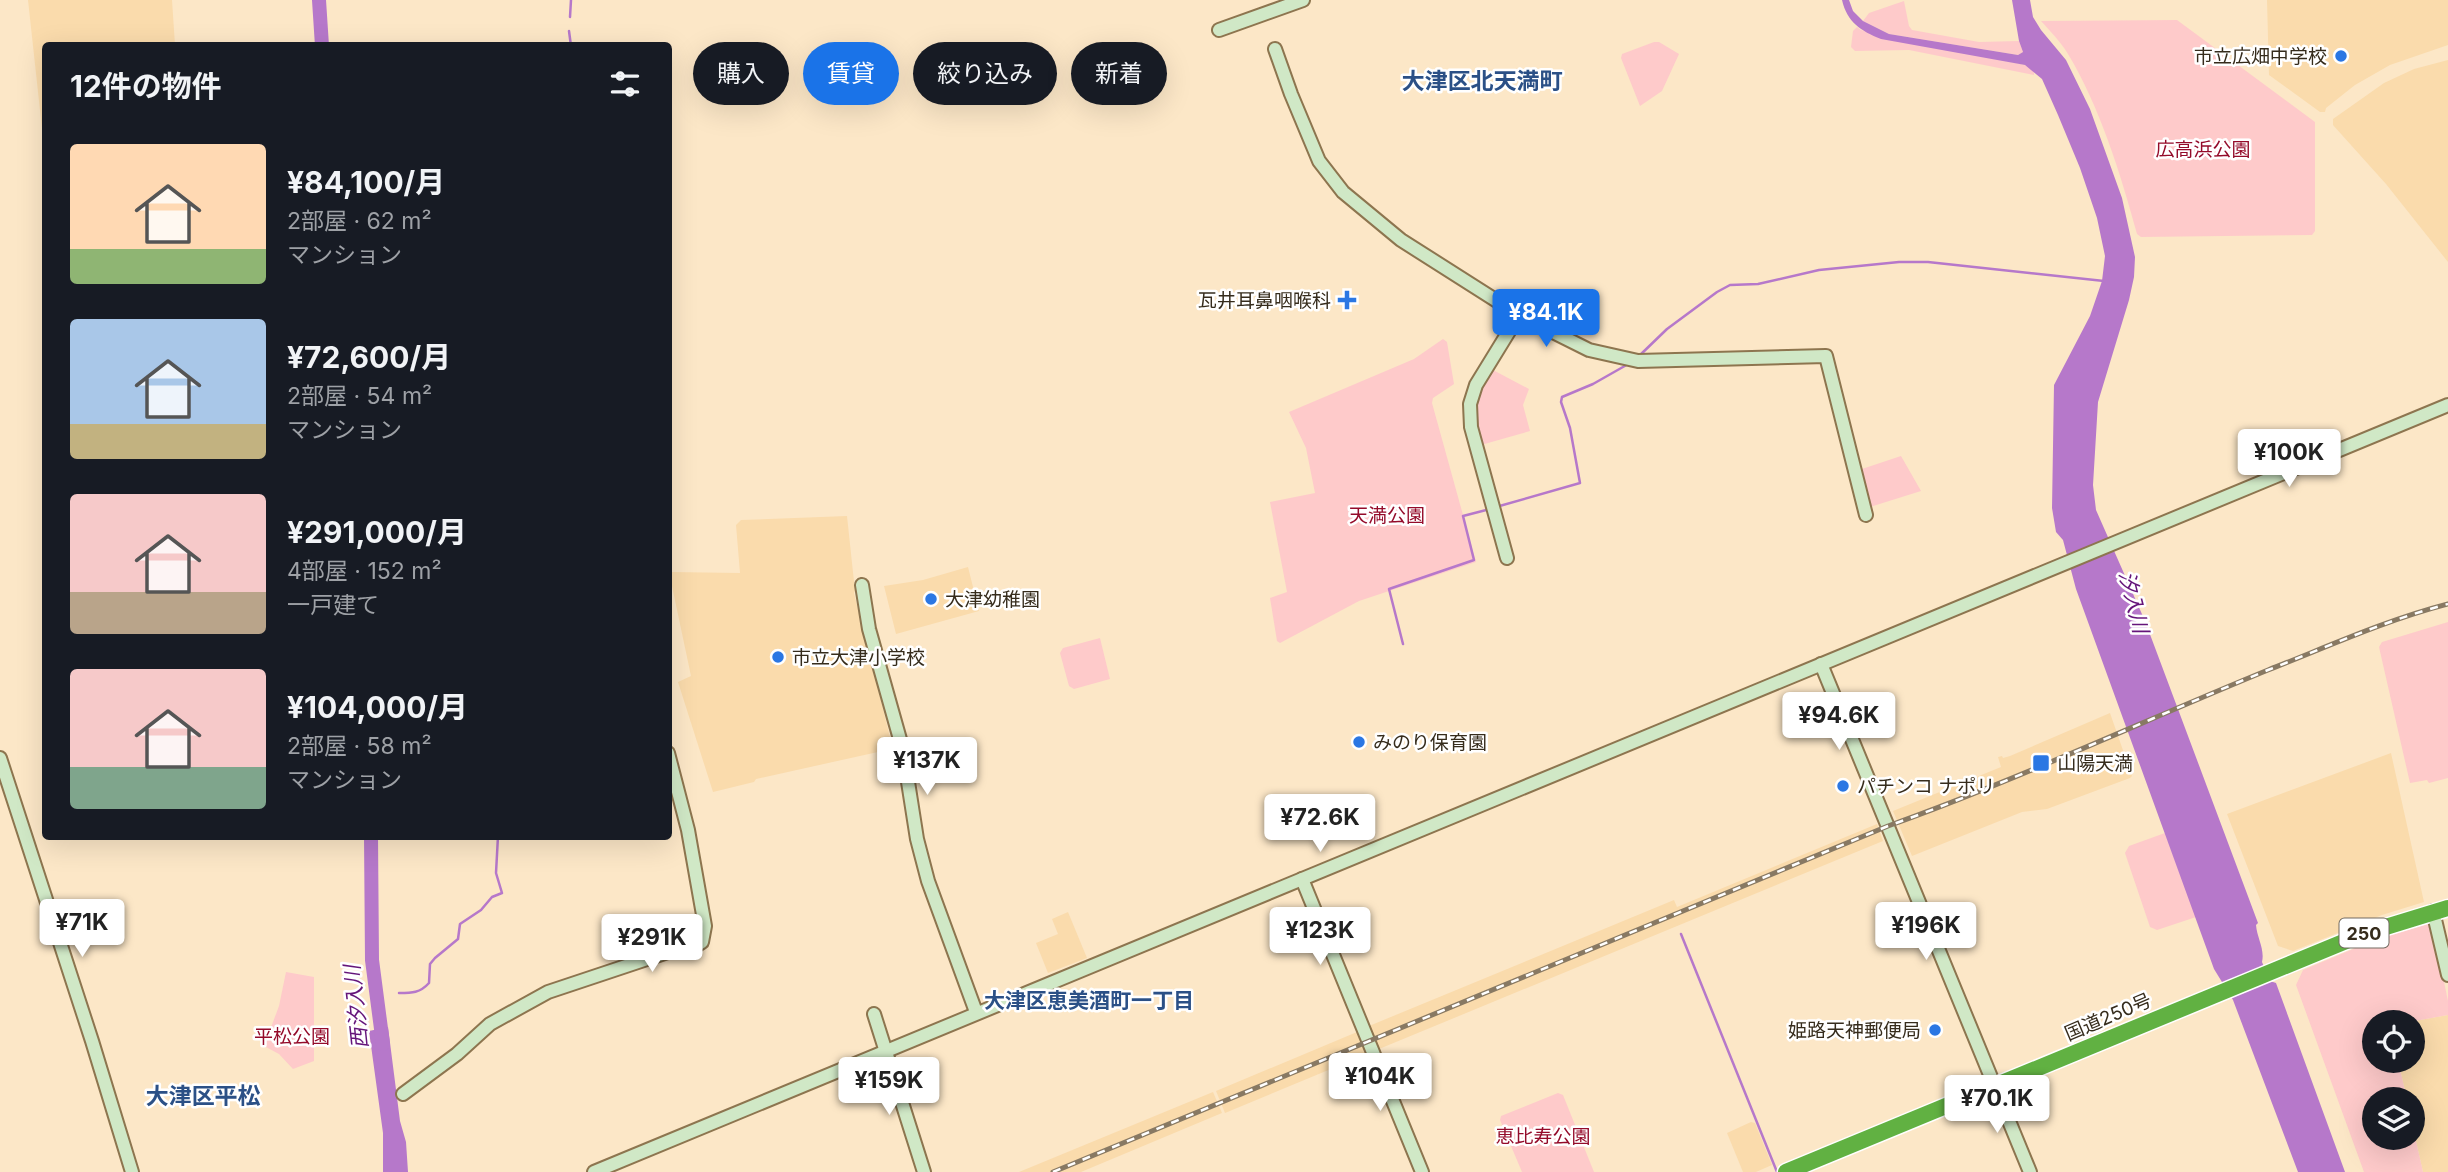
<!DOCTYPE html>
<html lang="ja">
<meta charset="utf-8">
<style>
:root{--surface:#171b24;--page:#20242c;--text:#f1f3f6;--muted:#9ea1a6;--accent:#1a73e8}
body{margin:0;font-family:Inter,"Noto Sans JP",sans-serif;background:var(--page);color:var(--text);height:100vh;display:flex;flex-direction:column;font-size:26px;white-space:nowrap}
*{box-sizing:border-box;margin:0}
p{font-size:23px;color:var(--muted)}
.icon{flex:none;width:38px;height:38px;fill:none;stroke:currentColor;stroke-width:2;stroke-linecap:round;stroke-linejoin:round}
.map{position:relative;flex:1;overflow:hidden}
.panel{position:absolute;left:42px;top:42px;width:630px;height:798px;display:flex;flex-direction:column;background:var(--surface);border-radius:7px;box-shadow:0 7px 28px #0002}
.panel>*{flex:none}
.top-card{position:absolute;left:693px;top:42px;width:665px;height:63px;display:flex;gap:14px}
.fabs{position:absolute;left:2362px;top:1010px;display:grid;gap:14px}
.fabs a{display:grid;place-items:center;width:63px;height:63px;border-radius:50%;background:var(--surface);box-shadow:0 7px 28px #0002;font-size:35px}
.price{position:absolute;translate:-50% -60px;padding:0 16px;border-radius:7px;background:#fff;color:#222;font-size:23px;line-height:46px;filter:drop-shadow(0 2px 4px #0008)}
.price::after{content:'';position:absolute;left:50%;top:42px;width:21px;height:16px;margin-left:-10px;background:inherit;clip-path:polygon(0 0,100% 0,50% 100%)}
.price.current{background:var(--accent);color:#fff}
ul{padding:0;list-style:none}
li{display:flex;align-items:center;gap:21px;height:175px;padding:0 28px}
li span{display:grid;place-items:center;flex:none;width:196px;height:140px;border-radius:7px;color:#555}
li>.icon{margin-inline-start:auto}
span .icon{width:84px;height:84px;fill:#fffc;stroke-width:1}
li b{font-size:30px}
h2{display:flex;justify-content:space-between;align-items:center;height:84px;padding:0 28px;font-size:30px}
.pill{padding:0 24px;border-radius:32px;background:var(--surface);box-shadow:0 7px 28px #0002;font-size:24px;line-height:63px}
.pill.current{background:var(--accent);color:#fff}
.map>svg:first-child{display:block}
.built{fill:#fadbac}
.green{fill:#fecaca}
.water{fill:#b678ca}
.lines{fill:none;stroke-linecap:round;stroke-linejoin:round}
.stream{stroke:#b678ca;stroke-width:2.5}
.river{stroke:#b678ca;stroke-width:14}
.secondary-casing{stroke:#8d754f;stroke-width:16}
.highway-casing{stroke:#fff;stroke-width:19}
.secondary{stroke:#d0e8c6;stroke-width:12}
.highway{stroke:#61b142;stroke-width:16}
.rail-casing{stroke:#887963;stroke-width:5}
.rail{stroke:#fff;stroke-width:2.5;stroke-dasharray:8;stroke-linecap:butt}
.poi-dot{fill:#2b77e3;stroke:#fff;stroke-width:2.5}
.labels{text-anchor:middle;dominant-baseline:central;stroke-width:5;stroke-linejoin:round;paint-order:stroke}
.shield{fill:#fff;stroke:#726b60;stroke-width:2}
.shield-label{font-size:18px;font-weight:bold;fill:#362c1c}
.poi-label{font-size:19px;fill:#362c1c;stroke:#fff;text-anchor:start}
.park-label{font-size:19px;fill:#940b2a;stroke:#fff}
.street-label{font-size:19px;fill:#362c1c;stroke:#fff}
.water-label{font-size:21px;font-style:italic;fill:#65157a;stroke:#fff}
.neighbourhood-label{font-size:21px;font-weight:bold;fill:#2b5086;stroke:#fff}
.quarter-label{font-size:23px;font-weight:bold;fill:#2b5086;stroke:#fff}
</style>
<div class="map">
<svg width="2448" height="1172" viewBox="0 0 2448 1172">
<rect width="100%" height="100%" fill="#fce7c7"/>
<g class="built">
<path d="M 28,0 L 172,0 L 175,45 L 46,46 L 44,147 Z"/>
<path d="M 2267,0 L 2448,0 L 2448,45 L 2390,65 L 2355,85 L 2326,108 L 2325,112 L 2320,112 L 2269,75 Z"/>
<path d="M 2448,60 L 2448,262 L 2386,184 L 2333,125 L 2333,119 L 2384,83 L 2414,69 Z"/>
<path d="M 847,516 L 855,591 L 854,593 L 892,745 L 887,750 L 756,779 L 754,782 L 713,792 L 678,682 L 691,676 L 669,572 L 740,573 L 736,525 L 741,520 Z"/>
<path d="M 968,567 L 979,611 L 896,634 L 884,586 L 923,580 Z"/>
<path d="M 2110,713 L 2132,776 L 2130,778 L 2047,809 L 2022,812 L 1912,856 L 1893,811 L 2001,767 L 1998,757 L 2002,756 L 2003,758 L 2010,756 Z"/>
<path d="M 2391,753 L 2424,902 L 2382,915 L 2293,951 L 2278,946 L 2227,814 Z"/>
<path d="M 1877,824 L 1883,841 L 1379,1049 L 1369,1026 L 1674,900 L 1677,907 Z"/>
<path d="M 1068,912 L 1087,958 L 1048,973 L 1036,943 L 1058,934 L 1052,919 Z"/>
<path d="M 2448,1015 L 2448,1172 L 2423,1172 L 2413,1128 L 2413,1099 L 2407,1099 L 2398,1061 L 2413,1060 L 2413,1022 L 2409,1022 Z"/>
<path d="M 1357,1032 L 1367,1054 L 1225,1113 L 1216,1091 Z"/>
<path d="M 1213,1092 L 1222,1113 L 1081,1172 L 1019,1172 Z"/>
<path d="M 1751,1122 L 1755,1123 L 1772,1165 L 1756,1172 L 1743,1172 L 1727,1133 Z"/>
</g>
<g class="green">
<path d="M 1904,1 L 1909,26 L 1912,30 L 1979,42 L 2019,41 L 2023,52 L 2018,55 L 1889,34 L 1863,21 L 1869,13 Z"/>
<path d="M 2177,20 L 2315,122 L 2315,231 L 2312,235 L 2141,237 L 2137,234 C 2121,175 2100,107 2068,54 C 2061,42 2050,31 2041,21 Z"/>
<path d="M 1857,27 L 1861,30 L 2025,65 L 2034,71 L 2034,75 L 1909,50 L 1855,51 L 1851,47 L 1853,31 Z"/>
<path d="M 1654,42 L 1659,42 L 1679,54 L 1662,91 L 1640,106 L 1621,58 L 1622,54 Z"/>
<path d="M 1443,339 L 1447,342 L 1454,384 L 1433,398 L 1432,403 L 1476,562 L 1359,601 L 1280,643 L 1277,641 L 1270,598 L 1287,592 L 1270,502 L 1315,493 L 1306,448 L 1289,412 L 1414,359 Z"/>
<path d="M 1493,370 L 1529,389 L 1523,405 L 1530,431 L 1481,445 C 1470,411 1473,402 1488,371 Z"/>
<path d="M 1901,456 L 1921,491 L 1870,507 L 1862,469 Z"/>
<path d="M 2448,622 L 2448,778 L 2429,783 L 2427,780 L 2410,783 L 2379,647 L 2382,642 Z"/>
<path d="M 1100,638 L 1110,679 L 1074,689 L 1069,686 L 1060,653 L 1063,648 Z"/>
<path d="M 2165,833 L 2196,917 L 2157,930 L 2150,927 L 2125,853 L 2129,846 Z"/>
<path d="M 2428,924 L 2431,934 L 2434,934 L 2448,1001 L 2448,1015 L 2409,1022 L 2375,1022 L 2375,1060 L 2398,1061 L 2407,1099 L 2375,1099 L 2375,1138 L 2413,1138 L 2413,1128 L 2423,1172 L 2364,1172 L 2296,985 L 2303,970 L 2377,939 Z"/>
<path d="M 286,972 L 314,977 L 314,1061 L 293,1069 L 279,1054 L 264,1046 L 279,1006 Z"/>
<path d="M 1558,1093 L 1563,1095 L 1594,1172 L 1522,1172 L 1500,1120 L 1501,1116 Z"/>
</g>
<g class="water">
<path d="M 1842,0 L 1849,0 L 1853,11 L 1863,21 L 1889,34 L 2018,55 L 2023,52 L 2019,41 L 2012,0 L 2030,0 L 2033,17 L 2041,30 L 2066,60 L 2090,109 L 2122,198 L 2135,257 L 2134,277 L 2129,300 L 2098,402 L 2093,485 L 2096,510 L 2145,621 L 2258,923 L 2256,925 C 2257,938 2265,949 2262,962 L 2270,981 L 2276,983 L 2345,1172 L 2298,1172 L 2233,1000 L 2214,969 L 2076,589 L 2063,540 L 2056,532 L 2052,508 L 2054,385 L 2090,316 L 2102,281 L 2105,256 L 2097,218 L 2080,168 L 2058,115 L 2042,79 L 2025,65 L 1881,39 C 1861,31 1847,22 1842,0 Z"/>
<path d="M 388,1027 L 400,1121 L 406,1142 L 408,1172 L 383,1172 L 383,1133 L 369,1031 Z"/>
</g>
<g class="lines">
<g class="stream">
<path d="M 570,17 L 571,0"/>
<path d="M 569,31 L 571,46"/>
<path d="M 1638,357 L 1667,329 L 1717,292 L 1730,285 L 1758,284 L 1819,270 L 1899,262 L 1928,262 L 2104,281"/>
<path d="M 1496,507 L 1580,483 L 1570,428 L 1561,402 L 1562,397 L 1593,384 L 1630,363"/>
<path d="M 1403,644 L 1389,589 L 1474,560 L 1463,516 L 1490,509"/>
<path d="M 1681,934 L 1777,1172"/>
<path d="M 399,993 C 412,993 420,993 429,983 L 430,964 L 435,958 L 458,939 L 460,924 L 481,910 L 492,897 L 502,893 L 496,873 L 498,836"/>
</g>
<g class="river">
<path d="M 319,0 L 322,46"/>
<path d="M 371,836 L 372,960 L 383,1044"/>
</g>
<defs>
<g id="secondary">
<path d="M 1219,30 L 1303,0"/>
<path d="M 1275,49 L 1291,94 L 1319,161 L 1343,192 L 1401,240 L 1519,315 L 1589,350 L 1638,361 L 1826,356 L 1866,515"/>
<path d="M 1507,558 L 1471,427 L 1470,404 L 1476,385 L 1519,315"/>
<path d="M 862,585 L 869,629 L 903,750 L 917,839 L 928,881 L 976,1012"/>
<path d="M 1821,664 L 2030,1172"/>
<path d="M 0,758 L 92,1041 L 132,1172"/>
<path d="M 1302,879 L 1422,1172"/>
<path d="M 2433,911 L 2448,975"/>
<path d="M 874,1014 L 924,1172"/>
<path d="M 403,1094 L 457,1054 L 490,1024 L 548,992 L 668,952 L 691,949 L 702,942 L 705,926 L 688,830 L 668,753"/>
<path d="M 594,1172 L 2448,405"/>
</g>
<path id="highway" d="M 1786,1172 L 2363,934 L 2448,908"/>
</defs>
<use href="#secondary" class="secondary-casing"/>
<use href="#highway" class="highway-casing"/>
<use href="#secondary" class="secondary"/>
<use href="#highway" class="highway"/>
<defs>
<path id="rail" d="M 1053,1172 L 1888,826 C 2017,780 2141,722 2268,670 C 2327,647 2386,620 2448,604"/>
</defs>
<use href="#rail" class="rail-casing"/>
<use href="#rail" class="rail"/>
</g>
<g class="poi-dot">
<circle cx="2341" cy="56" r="7"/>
<path d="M1343.5 289.5h7v7h7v7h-7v7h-7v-7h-7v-7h7z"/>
<circle cx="931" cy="599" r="7"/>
<circle cx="778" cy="657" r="7"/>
<circle cx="1359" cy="742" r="7"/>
<rect x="2032" y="754" width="18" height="18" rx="3.5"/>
<circle cx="1843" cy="786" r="7"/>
<circle cx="1935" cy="1030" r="7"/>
</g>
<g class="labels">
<rect class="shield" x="2339.5" y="918.5" width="49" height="29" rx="5"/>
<g class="shield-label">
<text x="2364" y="933">250</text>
</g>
<g class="poi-label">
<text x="2327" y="56" text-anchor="end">市立広畑中学校</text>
<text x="1331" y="300" text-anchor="end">瓦井耳鼻咽喉科</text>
<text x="945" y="599">大津幼稚園</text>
<text x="792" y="657">市立大津小学校</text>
<text x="1373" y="742">みのり保育園</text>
<text x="2057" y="763">山陽天満</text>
<text x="1857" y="786">パチンコ ナポリ</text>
<text x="1921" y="1030" text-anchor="end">姫路天神郵便局</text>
</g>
<g class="park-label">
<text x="2203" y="149">広高浜公園</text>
<text x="1387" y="515">天満公園</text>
<text x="292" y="1036">平松公園</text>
<text x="1543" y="1136">恵比寿公園</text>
</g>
<g class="street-label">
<text transform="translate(2108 1017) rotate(-23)">国道250号</text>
</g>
<g class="water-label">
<text transform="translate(2134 602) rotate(76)">汐入川</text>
<text transform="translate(356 1007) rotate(-96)">西汐入川</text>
</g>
<g class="neighbourhood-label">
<text x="1089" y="1000">大津区恵美酒町一丁目</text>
</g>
<g class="quarter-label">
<text x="1482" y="81">大津区北天満町</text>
<text x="203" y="1096">大津区平松</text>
</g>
</g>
</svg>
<div class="fabs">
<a><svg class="icon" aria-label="locate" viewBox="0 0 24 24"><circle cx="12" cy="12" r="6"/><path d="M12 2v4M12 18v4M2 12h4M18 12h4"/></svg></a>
<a><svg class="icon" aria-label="layers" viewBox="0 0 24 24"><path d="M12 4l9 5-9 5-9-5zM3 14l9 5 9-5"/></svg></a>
</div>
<b class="price current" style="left:1546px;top:349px">¥84.1K</b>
<b class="price" style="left:2289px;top:489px">¥100K</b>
<b class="price" style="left:1839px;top:752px">¥94.6K</b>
<b class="price" style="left:927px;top:797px">¥137K</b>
<b class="price" style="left:1320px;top:854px">¥72.6K</b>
<b class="price" style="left:82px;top:959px">¥71K</b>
<b class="price" style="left:1926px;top:962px">¥196K</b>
<b class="price" style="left:1320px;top:967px">¥123K</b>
<b class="price" style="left:652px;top:974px">¥291K</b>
<b class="price" style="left:1380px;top:1113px">¥104K</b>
<b class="price" style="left:889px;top:1117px">¥159K</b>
<b class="price" style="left:1997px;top:1135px">¥70.1K</b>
<div class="top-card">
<a class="pill">購入</a>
<a class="pill current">賃貸</a>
<a class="pill">絞り込み</a>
<a class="pill">新着</a>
</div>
<section class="panel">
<h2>12件の物件<svg class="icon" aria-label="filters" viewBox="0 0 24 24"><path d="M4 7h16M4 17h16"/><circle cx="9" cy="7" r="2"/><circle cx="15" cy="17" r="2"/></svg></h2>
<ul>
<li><span style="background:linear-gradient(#ffd9b3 75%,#8fb573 0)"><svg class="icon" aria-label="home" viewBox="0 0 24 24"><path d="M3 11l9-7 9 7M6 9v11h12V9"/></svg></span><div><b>¥84,100/月</b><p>2部屋 · 62 m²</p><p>マンション</p></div></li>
<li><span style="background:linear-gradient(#a9c7e8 75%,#c2b280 0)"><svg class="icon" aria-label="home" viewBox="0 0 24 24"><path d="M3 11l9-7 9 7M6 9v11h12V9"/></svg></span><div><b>¥72,600/月</b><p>2部屋 · 54 m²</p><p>マンション</p></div></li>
<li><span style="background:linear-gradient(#f6c9c9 70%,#b9a48a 0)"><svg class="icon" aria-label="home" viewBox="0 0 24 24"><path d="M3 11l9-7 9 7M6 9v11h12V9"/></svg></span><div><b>¥291,000/月</b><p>4部屋 · 152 m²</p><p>一戸建て</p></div></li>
<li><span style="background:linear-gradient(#f6c9c9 70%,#7fa58c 0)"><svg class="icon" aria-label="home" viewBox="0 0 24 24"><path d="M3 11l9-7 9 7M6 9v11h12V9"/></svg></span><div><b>¥104,000/月</b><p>2部屋 · 58 m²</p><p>マンション</p></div></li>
</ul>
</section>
</div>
